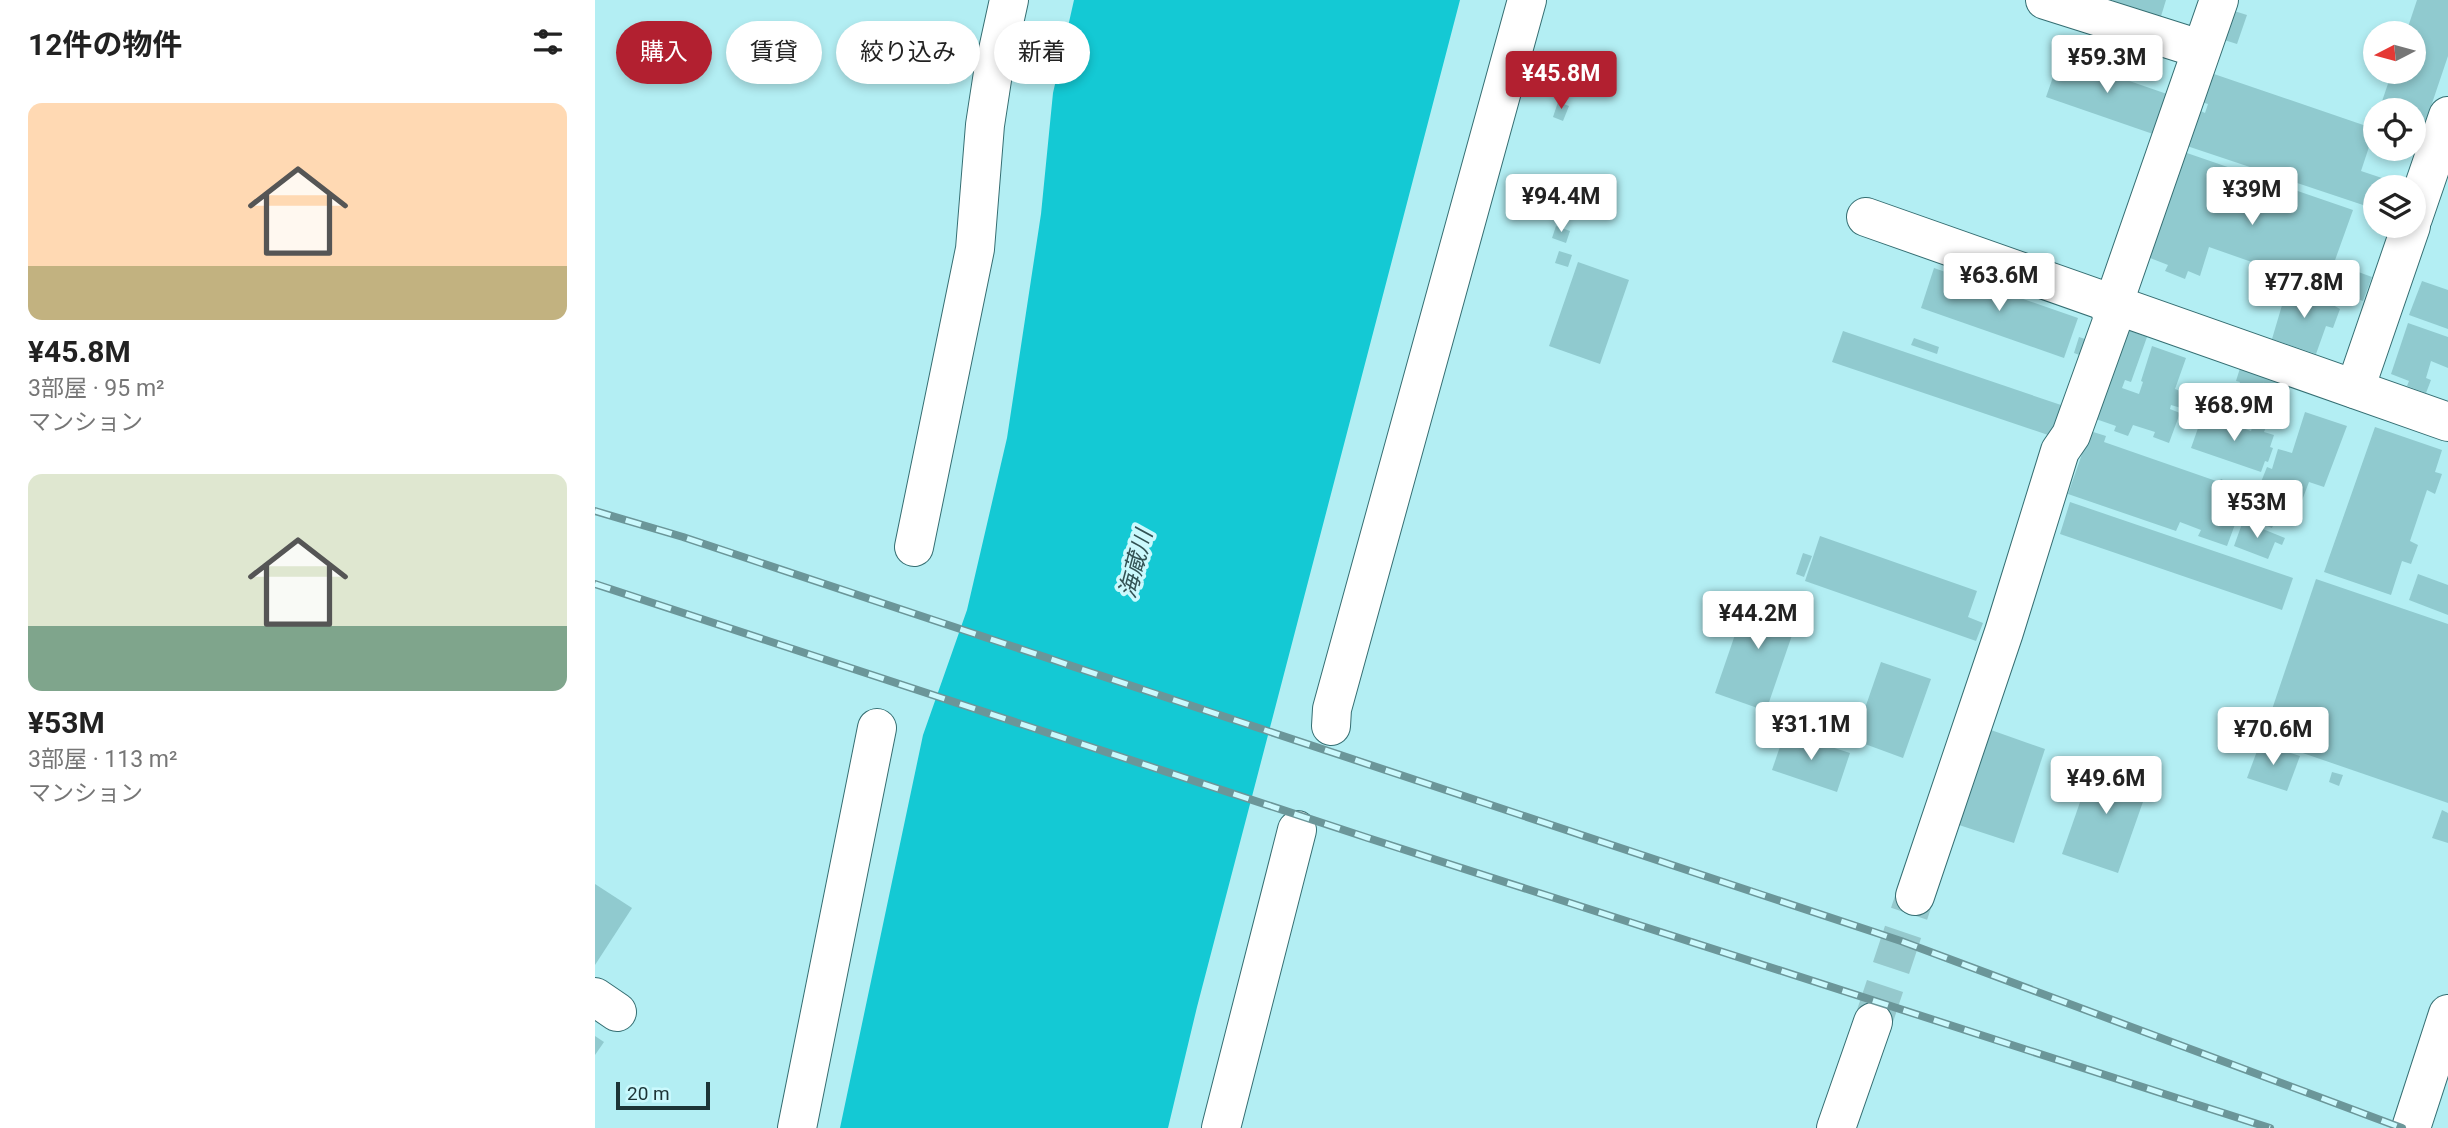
<!DOCTYPE html>
<html lang="ja">
<meta charset="utf-8">
<style>
:root{--surface:#fff;--page:#f6f6f6;--text:#222;--muted:#767676;--accent:#b22030}
body{margin:0;font-family:Roboto,"Noto Sans JP",sans-serif;background:var(--page);color:var(--text);height:100vh;display:flex;flex-direction:column;font-size:26px;white-space:nowrap}
*{box-sizing:border-box;margin:0}
p{font-size:23px;color:var(--muted)}
.icon{flex:none;width:38px;height:38px;fill:none;stroke:currentColor;stroke-width:2;stroke-linecap:round;stroke-linejoin:round}
.map{position:relative;flex:1;overflow:hidden}
.drawer{display:flex;flex-direction:column;background:var(--surface);width:595px}
.drawer>*{flex:none}
.banner{position:absolute;left:21px;top:21px;width:665px;height:63px;display:flex;gap:14px}
.needle{width:46px;rotate:264deg}
.controls{position:absolute;left:1768px;top:21px;display:grid;gap:14px}
.controls a{display:grid;place-items:center;width:63px;height:63px;border-radius:50%;background:var(--surface);box-shadow:0 4px 10px #0003;font-size:35px}
.scale{position:absolute;left:21px;bottom:18px;width:94px;box-sizing:border-box;padding-left:7px;border:4px solid #1c3436;border-top:0;font-size:19px;line-height:24px;white-space:nowrap;color:#1c3436;-webkit-text-stroke:5px #cbf9fd;paint-order:stroke}
.price{position:absolute;translate:-50% -60px;padding:0 16px;border-radius:7px;background:#fff;color:#222;font-size:23px;line-height:46px;filter:drop-shadow(0 2px 4px #0008)}
.price::after{content:'';position:absolute;left:50%;top:42px;width:21px;height:16px;margin-left:-10px;background:inherit;clip-path:polygon(0 0,100% 0,50% 100%)}
.price.on{background:var(--accent);color:#fff}
ul{padding:0;list-style:none}
li{display:grid;align-content:center;gap:14px;height:371px;padding:0 28px}
li span{display:grid;place-items:center;height:217px;border-radius:14px;color:#555}
li>.icon{margin-inline-start:auto}
span .icon{width:126px;height:126px;fill:#fffc;stroke-width:1}
li b{font-size:30px}
h2{display:flex;justify-content:space-between;align-items:center;height:84px;padding:0 28px;font-size:30px}
.tag{padding:0 24px;border-radius:32px;background:var(--surface);box-shadow:0 4px 10px #0003;font-size:24px;line-height:63px}
.tag.on{background:var(--accent);color:#fff}
main{display:flex;flex:1;min-height:0}
.map>svg:first-child{display:block}
.water{fill:#14c9d4}
.building{fill:#90cacf}
.lines{fill:none;stroke-linecap:round;stroke-linejoin:round}
.minor-tunnel{stroke:#95c9cd;stroke-width:38;stroke-dasharray:38 19;stroke-linecap:butt}
.minor-casing{stroke:#356e72;stroke-width:40}
.minor{stroke:#fff;stroke-width:38}
.rail-casing{stroke:#6b9699;stroke-width:8}
.rail{stroke:#cbf9fd;stroke-width:5;stroke-dasharray:16;stroke-linecap:butt}
.labels{text-anchor:middle;dominant-baseline:central;stroke-width:7;stroke-linejoin:round;paint-order:stroke}
.water-label{font-size:23px;font-style:italic;fill:#325254;stroke:#cbf9fd}
</style>
<main>
<section class="drawer">
<h2>12件の物件<svg class="icon" aria-label="filters" viewBox="0 0 24 24"><path d="M4 7h16M4 17h16"/><circle cx="9" cy="7" r="2"/><circle cx="15" cy="17" r="2"/></svg></h2>
<ul>
<li><span style="background:linear-gradient(#ffd9b3 75%,#c2b280 0)"><svg class="icon" aria-label="home" viewBox="0 0 24 24"><path d="M3 11l9-7 9 7M6 9v11h12V9"/></svg></span><div><b>¥45.8M</b><p>3部屋 · 95 m²</p><p>マンション</p></div></li>
<li><span style="background:linear-gradient(#dfe7d0 70%,#7fa58c 0)"><svg class="icon" aria-label="home" viewBox="0 0 24 24"><path d="M3 11l9-7 9 7M6 9v11h12V9"/></svg></span><div><b>¥53M</b><p>3部屋 · 113 m²</p><p>マンション</p></div></li>
</ul>
</section>
<div class="map">
<svg width="1853" height="1128" viewBox="0 0 1853 1128">
<rect width="100%" height="100%" fill="#b3eef3"/>
<path class="water" d="M 479,0 L 865,0 L 602,1007 L 573,1128 L 245,1128 L 328,735 L 372,610 L 412,438 L 446,214 L 458,93 Z"/>
<g class="building">
<path d="M 1518,0 L 1571,0 L 1563,26 L 1515,10 Z"/>
<path d="M 1822,0 L 1853,0 L 1853,56 L 1827,133 L 1818,130 L 1818,110 L 1784,110 L 1797,72 L 1818,72 L 1818,33 L 1811,33 Z"/>
<path d="M 1636,10 L 1652,15 L 1642,44 L 1626,39 Z"/>
<path d="M 1465,57 L 1572,94 L 1558,134 L 1451,97 Z"/>
<path d="M 1616,73 L 1780,129 L 1766,171 L 1793,180 L 1791,187 L 1780,187 L 1780,209 L 1589,145 L 1601,109 L 1610,113 L 1613,104 L 1606,102 Z"/>
<path d="M 963,102 L 974,106 L 968,121 L 958,117 Z"/>
<path d="M 1589,152 L 1758,210 L 1739,263 L 1777,277 L 1768,301 L 1614,247 L 1605,276 L 1593,271 L 1590,279 L 1570,271 L 1573,265 L 1550,256 Z"/>
<path d="M 961,226 L 975,231 L 971,243 L 957,238 Z"/>
<path d="M 964,251 L 977,255 L 973,267 L 960,263 Z"/>
<path d="M 983,262 L 1034,280 L 1005,364 L 954,346 Z"/>
<path d="M 1339,268 L 1483,318 L 1469,358 L 1326,308 Z"/>
<path d="M 1827,281 L 1853,290 L 1853,329 L 1814,315 Z"/>
<path d="M 1693,285 L 1739,302 L 1738,305 L 1745,309 L 1738,328 L 1731,326 L 1721,354 L 1677,339 Z"/>
<path d="M 1813,323 L 1853,337 L 1853,368 L 1836,361 L 1831,378 L 1836,380 L 1831,393 L 1812,386 L 1814,381 L 1796,374 Z"/>
<path d="M 1527,328 L 1552,337 L 1536,382 L 1530,380 L 1527,388 L 1544,394 L 1548,382 L 1546,381 L 1557,346 L 1591,358 L 1580,389 L 1591,393 L 1586,408 L 1576,405 L 1575,409 L 1585,413 L 1574,443 L 1558,437 L 1560,432 L 1538,425 L 1533,436 L 1519,431 L 1521,426 L 1498,418 Z"/>
<path d="M 1248,331 L 1469,406 L 1459,437 L 1237,362 Z"/>
<path d="M 1484,337 L 1496,341 L 1490,357 L 1479,353 Z"/>
<path d="M 1319,338 L 1344,347 L 1342,354 L 1316,345 Z"/>
<path d="M 1646,365 L 1696,384 L 1683,426 L 1658,418 L 1669,381 L 1659,409 L 1653,406 L 1649,416 L 1635,411 L 1645,382 L 1641,381 Z"/>
<path d="M 1710,412 L 1752,426 L 1729,487 L 1714,482 L 1703,511 L 1687,505 L 1677,528 L 1653,519 L 1659,502 L 1653,500 L 1659,486 L 1667,489 L 1661,503 L 1668,506 L 1674,485 L 1666,482 L 1672,467 L 1677,469 L 1683,449 L 1697,453 Z"/>
<path d="M 1608,414 L 1656,431 L 1659,422 L 1671,427 L 1669,432 L 1679,435 L 1675,447 L 1678,448 L 1673,462 L 1670,461 L 1666,472 L 1596,448 Z"/>
<path d="M 1780,427 L 1847,450 L 1840,472 L 1847,474 L 1840,494 L 1832,490 L 1815,541 L 1823,545 L 1816,564 L 1807,561 L 1796,595 L 1729,572 Z"/>
<path d="M 1495,431 L 1511,436 L 1509,442 L 1624,482 L 1626,479 L 1652,492 L 1632,546 L 1603,536 L 1606,530 L 1585,522 L 1581,531 L 1473,494 Z"/>
<path d="M 1475,502 L 1698,578 L 1687,610 L 1465,534 Z"/>
<path d="M 1648,521 L 1690,538 L 1687,545 L 1680,542 L 1673,559 L 1639,546 Z"/>
<path d="M 1225,536 L 1382,591 L 1373,617 L 1388,623 L 1381,641 L 1210,581 Z"/>
<path d="M 1208,553 L 1217,556 L 1209,577 L 1201,574 Z"/>
<path d="M 1823,574 L 1853,585 L 1853,615 L 1814,600 Z"/>
<path d="M 1721,579 L 1853,624 L 1853,803 L 1667,739 Z"/>
<path d="M 1155,591 L 1206,609 L 1171,711 L 1120,693 Z"/>
<path d="M 1286,662 L 1336,679 L 1308,758 L 1259,740 Z"/>
<path d="M 1396,730 L 1450,749 L 1419,843 L 1364,825 Z"/>
<path d="M 1190,732 L 1255,753 L 1242,792 L 1177,770 Z"/>
<path d="M 1665,743 L 1705,756 L 1692,791 L 1652,778 Z"/>
<path d="M 1500,759 L 1556,779 L 1523,873 L 1467,854 Z"/>
<path d="M 1737,772 L 1748,775 L 1744,786 L 1734,782 Z"/>
<path d="M 1847,810 L 1853,813 L 1853,843 L 1837,838 Z"/>
<path d="M 0,884 L 37,908 L 0,965 Z"/>
<path d="M 0,1036 L 9,1042 L 0,1055 Z"/>
</g>
<g class="lines">
<path class="minor-tunnel" d="M 1278,1022 L 1320,896"/>
<defs>
<g id="minor">
<path d="M 1450,0 L 1605,49"/>
<path d="M 1271,217 L 1853,422"/>
<path d="M 1818,218 L 1853,116"/>
<path d="M 1760,389 L 1816,226"/>
<path d="M 319,547 L 380,249 L 390,125 L 398,73 L 414,0"/>
<path d="M 736,726 L 737,709 L 932,0"/>
<path d="M 1320,896 L 1409,632 L 1465,451 L 1476,435 L 1517,321 L 1516,311 L 1624,0"/>
<path d="M 0,997 L 22,1012"/>
<path d="M 202,1128 L 282,728"/>
<path d="M 626,1128 L 702,830"/>
<path d="M 1241,1128 L 1278,1022"/>
<path d="M 1816,1128 L 1853,1014"/>
</g>
</defs>
<use href="#minor" class="minor-casing"/>
<use href="#minor" class="minor"/>
<defs>
<g id="rail">
<path d="M 0,511 L 88,537 L 1306,941 L 1807,1128"/>
<path d="M 0,584 L 773,838 L 1675,1128"/>
</g>
</defs>
<use href="#rail" class="rail-casing"/>
<use href="#rail" class="rail"/>
</g>
<g class="labels">
<g class="water-label">
<text transform="translate(541 564) rotate(-75)">海蔵川</text>
</g>
</g>
</svg>
<div class="controls">
<a><svg class="needle" viewBox="-14 -14 28 28"><path d="M0-13l5 13h-10z" fill="#e53935"/><path d="M0 13l5-13h-10z" fill="#767676"/></svg></a>
<a><svg class="icon" aria-label="locate" viewBox="0 0 24 24"><circle cx="12" cy="12" r="6"/><path d="M12 2v4M12 18v4M2 12h4M18 12h4"/></svg></a>
<a><svg class="icon" aria-label="layers" viewBox="0 0 24 24"><path d="M12 4l9 5-9 5-9-5zM3 14l9 5 9-5"/></svg></a>
</div>
<div class="scale">20 m</div>
<b class="price" style="left:1512px;top:95px">¥59.3M</b>
<b class="price on" style="left:966px;top:111px">¥45.8M</b>
<b class="price" style="left:1657px;top:227px">¥39M</b>
<b class="price" style="left:966px;top:234px">¥94.4M</b>
<b class="price" style="left:1404px;top:313px">¥63.6M</b>
<b class="price" style="left:1709px;top:320px">¥77.8M</b>
<b class="price" style="left:1639px;top:443px">¥68.9M</b>
<b class="price" style="left:1662px;top:540px">¥53M</b>
<b class="price" style="left:1163px;top:651px">¥44.2M</b>
<b class="price" style="left:1216px;top:762px">¥31.1M</b>
<b class="price" style="left:1678px;top:767px">¥70.6M</b>
<b class="price" style="left:1511px;top:816px">¥49.6M</b>
<div class="banner">
<a class="tag on">購入</a>
<a class="tag">賃貸</a>
<a class="tag">絞り込み</a>
<a class="tag">新着</a>
</div>
</div>
</main>
